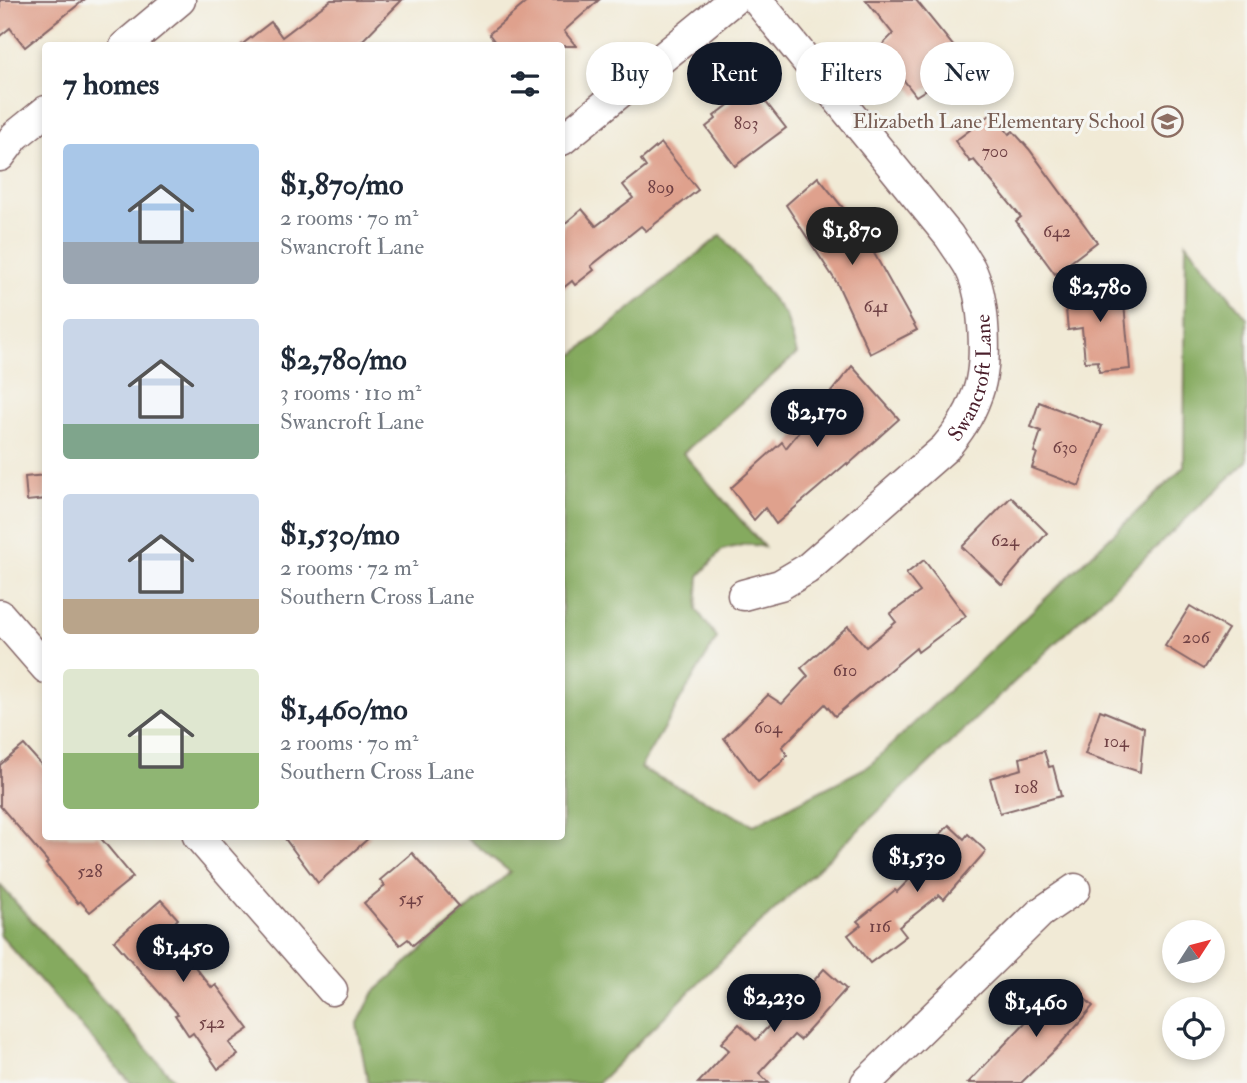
<!DOCTYPE html>
<meta charset="utf-8">
<style>
:root{--surface:#fff;--page:#f2f2f3;--text:#1f2937;--muted:#747a83;--accent:#111827}
body{margin:0;font-family:"IM FELL Double Pica",serif;background:var(--page);color:var(--text);height:100vh;display:flex;flex-direction:column;font-size:26px;white-space:nowrap}
*{box-sizing:border-box;margin:0}
p{font-size:23px;color:var(--muted)}
.icon{flex:none;width:38px;height:38px;fill:none;stroke:currentColor;stroke-width:2;stroke-linecap:round;stroke-linejoin:round}
.map{position:relative;flex:1;overflow:hidden}
.details{position:absolute;left:42px;top:42px;width:523px;height:798px;display:flex;flex-direction:column;background:var(--surface);border-radius:7px;box-shadow:0 4px 10px #0003}
.details>*{flex:none}
.hud{position:absolute;left:586px;top:42px;width:555px;height:63px;display:flex;gap:14px}
.needle{width:46px;rotate:54deg}
.tools{position:absolute;left:1162px;top:920px;display:grid;gap:14px}
.tools a{display:grid;place-items:center;width:63px;height:63px;border-radius:50%;background:var(--surface);box-shadow:0 4px 10px #0003;font-size:35px}
.price{position:absolute;translate:-50% -60px;padding:0 16px;border-radius:24px;background:var(--accent);color:#fff;font-size:23px;line-height:46px;filter:drop-shadow(0 2px 4px #0008)}
.price::after{content:'';position:absolute;left:50%;top:42px;width:21px;height:16px;margin-left:-10px;background:inherit;clip-path:polygon(0 0,100% 0,50% 100%)}
.price.active{background:#222;color:#fff}
ul{padding:0;list-style:none}
li{display:flex;align-items:center;gap:21px;height:175px;padding:0 21px}
li span{display:grid;place-items:center;flex:none;width:196px;height:140px;border-radius:7px;color:#555}
li>.icon{margin-inline-start:auto}
span .icon{width:84px;height:84px;fill:#fffc;stroke-width:1}
li b{font-size:30px}
h2{display:flex;justify-content:space-between;align-items:center;height:84px;padding:0 21px;font-size:30px}
.tag{padding:0 24px;border-radius:32px;background:var(--surface);box-shadow:0 4px 10px #0003;font-size:24px;line-height:63px}
.tag.active{background:var(--accent);color:#fff}
.map>svg:first-child{display:block}
.forest{fill:#85aa5f;stroke:#686445;stroke-width:2}
.building{fill:#dfa18d}
.lines{fill:none;stroke-linecap:round;stroke-linejoin:round}
.street-casing{stroke:#846667;stroke-width:33}
.street{stroke:#fff;stroke-width:30}
.labels{text-anchor:middle;dominant-baseline:central;stroke-width:6;stroke-linejoin:round;paint-order:stroke}
.number-label{font-size:18px;fill:#6f4044}
.education-label{font-size:21px;fill:#785e54;stroke:#f6f6f2;text-anchor:end}
.street-label{font-size:21px;fill:#4a1f2b;stroke:#f6f6f2}
</style>
<div class="map">
<svg width="1247" height="1083" viewBox="0 0 1247 1083">
<rect width="100%" height="100%" fill="#f6f6f2"/>
<filter id="ink" filterUnits="userSpaceOnUse"><feTurbulence type="fractalNoise" baseFrequency=".0143" numOctaves="2"/><feDisplacementMap in="SourceGraphic" scale="14" xChannelSelector="R" yChannelSelector="G"/><feConvolveMatrix kernelMatrix="1 2 1 2 8 2 1 2 1" color-interpolation-filters="sRGB"/></filter>
<filter id="wash" filterUnits="userSpaceOnUse"><feTurbulence type="fractalNoise" baseFrequency=".00686" numOctaves="4" result="noise"/><feDisplacementMap in="SourceGraphic" scale="28" xChannelSelector="R" yChannelSelector="G"/><feGaussianBlur stdDeviation="1.57" result="paint"/><feColorMatrix in="noise" values="0 0 0 0 0 0 0 0 0 0 0 0 0 0 0 0 0 1.4 0 .05"/><feComposite in="paint" operator="in"/></filter>
<g filter="url(#wash)">
<rect width="100%" height="100%" fill="#f1ead6"/>
<g class="forest">
<path d="M 721,235 L 786,316 L 797,354 L 683,453 L 764,547 L 747,544 L 722,550 L 699,576 L 697,610 L 717,638 L 640,768 L 754,825 L 869,766 L 1184,467 L 1186,242 L 1247,318 L 1247,461 L 709,972 L 598,1083 L 368,1083 L 357,1025 L 374,992 L 510,872 L 466,837 L 562,836 L 562,364 Z"/>
<path d="M 0,885 L 177,1083 L 131,1083 L 0,935 Z"/>
</g>
<g id="blocks">
<g class="building">
<path d="M 0,0 L 84,0 L 25,47 L 10,28 L 0,36 Z"/>
<path d="M 331,0 L 402,0 L 357,46 L 240,46 L 271,22 L 282,37 Z"/>
<path d="M 529,0 L 599,0 L 564,31 L 576,46 L 498,46 L 489,34 Z"/>
<path d="M 866,0 L 916,0 L 976,74 L 958,88 L 951,74 L 916,96 L 879,48 L 893,34 Z"/>
<path d="M 747,78 L 786,128 L 735,166 L 706,127 L 716,119 L 714,116 L 731,103 L 725,94 Z"/>
<path d="M 993,113 L 1009,134 L 1013,131 L 1029,149 L 1097,242 L 1055,274 L 1016,221 L 1021,217 L 974,160 L 970,162 L 955,141 Z"/>
<path d="M 661,143 L 698,190 L 646,231 L 641,226 L 591,266 L 594,270 L 575,285 L 572,281 L 562,289 L 562,226 L 582,209 L 596,226 L 633,198 L 623,185 L 646,167 L 641,160 Z"/>
<path d="M 818,177 L 861,230 L 917,330 L 870,354 L 837,283 L 786,205 Z"/>
<path d="M 1122,282 L 1130,369 L 1099,372 L 1098,361 L 1085,362 L 1082,328 L 1068,330 L 1064,288 Z"/>
<path d="M 852,366 L 899,419 L 848,465 L 847,463 L 776,524 L 765,508 L 754,520 L 731,488 L 782,442 L 786,448 Z"/>
<path d="M 1039,402 L 1102,426 L 1079,486 L 1032,468 L 1037,453 L 1034,452 L 1041,431 L 1031,427 Z"/>
<path d="M 46,475 L 46,499 L 27,501 L 25,477 Z"/>
<path d="M 1011,497 L 1047,533 L 1002,585 L 962,547 Z"/>
<path d="M 924,560 L 966,616 L 918,652 L 916,648 L 835,716 L 825,704 L 782,747 L 787,755 L 781,763 L 758,782 L 724,738 L 768,695 L 782,704 L 808,676 L 801,668 L 848,626 L 866,647 L 896,622 L 890,614 L 920,592 L 906,574 Z"/>
<path d="M 1190,606 L 1228,629 L 1203,669 L 1165,646 Z"/>
<path d="M 1100,710 L 1144,728 L 1140,772 L 1085,754 Z"/>
<path d="M 24,745 L 46,770 L 46,836 L 99,836 L 133,877 L 90,912 L 80,901 L 78,903 L 46,864 L 48,862 L 0,806 L 0,765 Z"/>
<path d="M 1044,751 L 1049,767 L 1053,766 L 1061,796 L 1000,813 L 990,778 L 1022,769 L 1020,758 Z"/>
<path d="M 949,825 L 964,839 L 968,834 L 986,851 L 944,899 L 939,895 L 899,927 L 906,936 L 870,963 L 848,935 L 861,925 L 857,921 L 895,890 L 897,892 L 940,848 L 933,842 Z"/>
<path d="M 283,836 L 371,836 L 318,883 Z"/>
<path d="M 412,853 L 459,906 L 413,945 L 408,939 L 400,945 L 364,903 L 385,886 L 380,880 Z"/>
<path d="M 161,900 L 178,919 L 166,931 L 212,988 L 216,985 L 249,1029 L 229,1043 L 238,1055 L 218,1069 L 193,1033 L 189,1036 L 175,1015 L 178,1014 L 114,941 Z"/>
<path d="M 824,969 L 846,989 L 800,1040 L 794,1035 L 759,1073 L 769,1083 L 698,1083 L 729,1050 L 721,1043 L 739,1024 L 756,1040 L 786,1007 L 782,1003 L 796,987 L 803,993 Z"/>
<path d="M 1070,985 L 1093,1006 L 1057,1048 L 1021,1083 L 968,1083 L 1057,989 L 1062,993 Z"/>
</g>
</g>
</g>
<g filter="url(#ink)">
<use href="#blocks" fill-opacity="0" stroke="#846667" stroke-width="2"/>
<g class="lines">
<defs>
<g id="street">
<path d="M 125,46 L 180,0"/>
<path d="M 562,140 L 733,0"/>
<path d="M 0,156 L 15,136 L 46,111"/>
<path id="s1" d="M 743,595 L 780,585 L 807,569 L 945,448 C 958,432 969,417 976,397 C 989,367 985,297 970,268 C 964,257 956,247 949,236 L 757,0"/>
<path d="M 0,615 L 46,668"/>
<path d="M 198,836 L 332,990"/>
<path d="M 866,1083 L 1040,913 L 1075,889"/>
</g>
</defs>
<use href="#street" class="street-casing"/>
<use href="#street" class="street"/>
</g>
</g>
<defs>
<symbol id="school-ring" viewBox="-11 -11 22 22"><circle r="9.5" fill="#f6f6f2" stroke="#8d6e63" stroke-width="1.5"/><path d="M0-5L7-2L0 1L-7-2ZM-4 1L0 2.5L4 1V4Q0 6-4 4Z" fill="#8d6e63"/></symbol>
</defs>
<g fill-rule="evenodd">
<use href="#school-ring" x="1150" y="104" width="35" height="35"/>
</g>
<g class="labels">
<g class="number-label">
<text x="746" y="123">803</text>
<text x="995" y="151">700</text>
<text x="661" y="187">809</text>
<text x="1057" y="231">642</text>
<text x="876" y="306">641</text>
<text x="1065" y="447">630</text>
<text x="1005" y="540">624</text>
<text x="1196" y="637">206</text>
<text x="845" y="670">610</text>
<text x="768" y="727">604</text>
<text x="1116" y="741">104</text>
<text x="1026" y="787">108</text>
<text x="90" y="871">528</text>
<text x="411" y="898">545</text>
<text x="880" y="926">116</text>
<text x="212" y="1022">542</text>
</g>
<g class="education-label">
<text x="1145" y="121">Elizabeth Lane Elementary School</text>
</g>
<g class="street-label">
<text stroke="none"><textPath href="#s1" startOffset="331">Swancroft Lane</textPath></text>
</g>
</g>
</svg>
<div class="tools">
<a><svg class="needle" viewBox="-14 -14 28 28"><path d="M0-13l5 13h-10z" fill="#e53935"/><path d="M0 13l5-13h-10z" fill="#747a83"/></svg></a>
<a><svg class="icon" aria-label="locate" viewBox="0 0 24 24"><circle cx="12" cy="12" r="6"/><path d="M12 2v4M12 18v4M2 12h4M18 12h4"/></svg></a>
</div>
<b class="price active" style="left:852px;top:267px">$1,870</b>
<b class="price" style="left:1100px;top:324px">$2,780</b>
<b class="price" style="left:817px;top:449px">$2,170</b>
<b class="price" style="left:917px;top:894px">$1,530</b>
<b class="price" style="left:183px;top:984px">$1,450</b>
<b class="price" style="left:774px;top:1034px">$2,230</b>
<b class="price" style="left:1036px;top:1039px">$1,460</b>
<div class="hud">
<a class="tag">Buy</a>
<a class="tag active">Rent</a>
<a class="tag">Filters</a>
<a class="tag">New</a>
</div>
<section class="details">
<h2>7 homes<svg class="icon" aria-label="filters" viewBox="0 0 24 24"><path d="M4 7h16M4 17h16"/><circle cx="9" cy="7" r="2"/><circle cx="15" cy="17" r="2"/></svg></h2>
<ul>
<li><span style="background:linear-gradient(#a9c7e8 70%,#9aa5b1 0)"><svg class="icon" aria-label="home" viewBox="0 0 24 24"><path d="M3 11l9-7 9 7M6 9v11h12V9"/></svg></span><div><b>$1,870/mo</b><p>2 rooms · 70 m²</p><p>Swancroft Lane</p></div></li>
<li><span style="background:linear-gradient(#c9d6e8 75%,#7fa58c 0)"><svg class="icon" aria-label="home" viewBox="0 0 24 24"><path d="M3 11l9-7 9 7M6 9v11h12V9"/></svg></span><div><b>$2,780/mo</b><p>3 rooms · 110 m²</p><p>Swancroft Lane</p></div></li>
<li><span style="background:linear-gradient(#c9d6e8 75%,#b9a48a 0)"><svg class="icon" aria-label="home" viewBox="0 0 24 24"><path d="M3 11l9-7 9 7M6 9v11h12V9"/></svg></span><div><b>$1,530/mo</b><p>2 rooms · 72 m²</p><p>Southern Cross Lane</p></div></li>
<li><span style="background:linear-gradient(#dfe7d0 60%,#8fb573 0)"><svg class="icon" aria-label="home" viewBox="0 0 24 24"><path d="M3 11l9-7 9 7M6 9v11h12V9"/></svg></span><div><b>$1,460/mo</b><p>2 rooms · 70 m²</p><p>Southern Cross Lane</p></div></li>
</ul>
</section>
</div>
